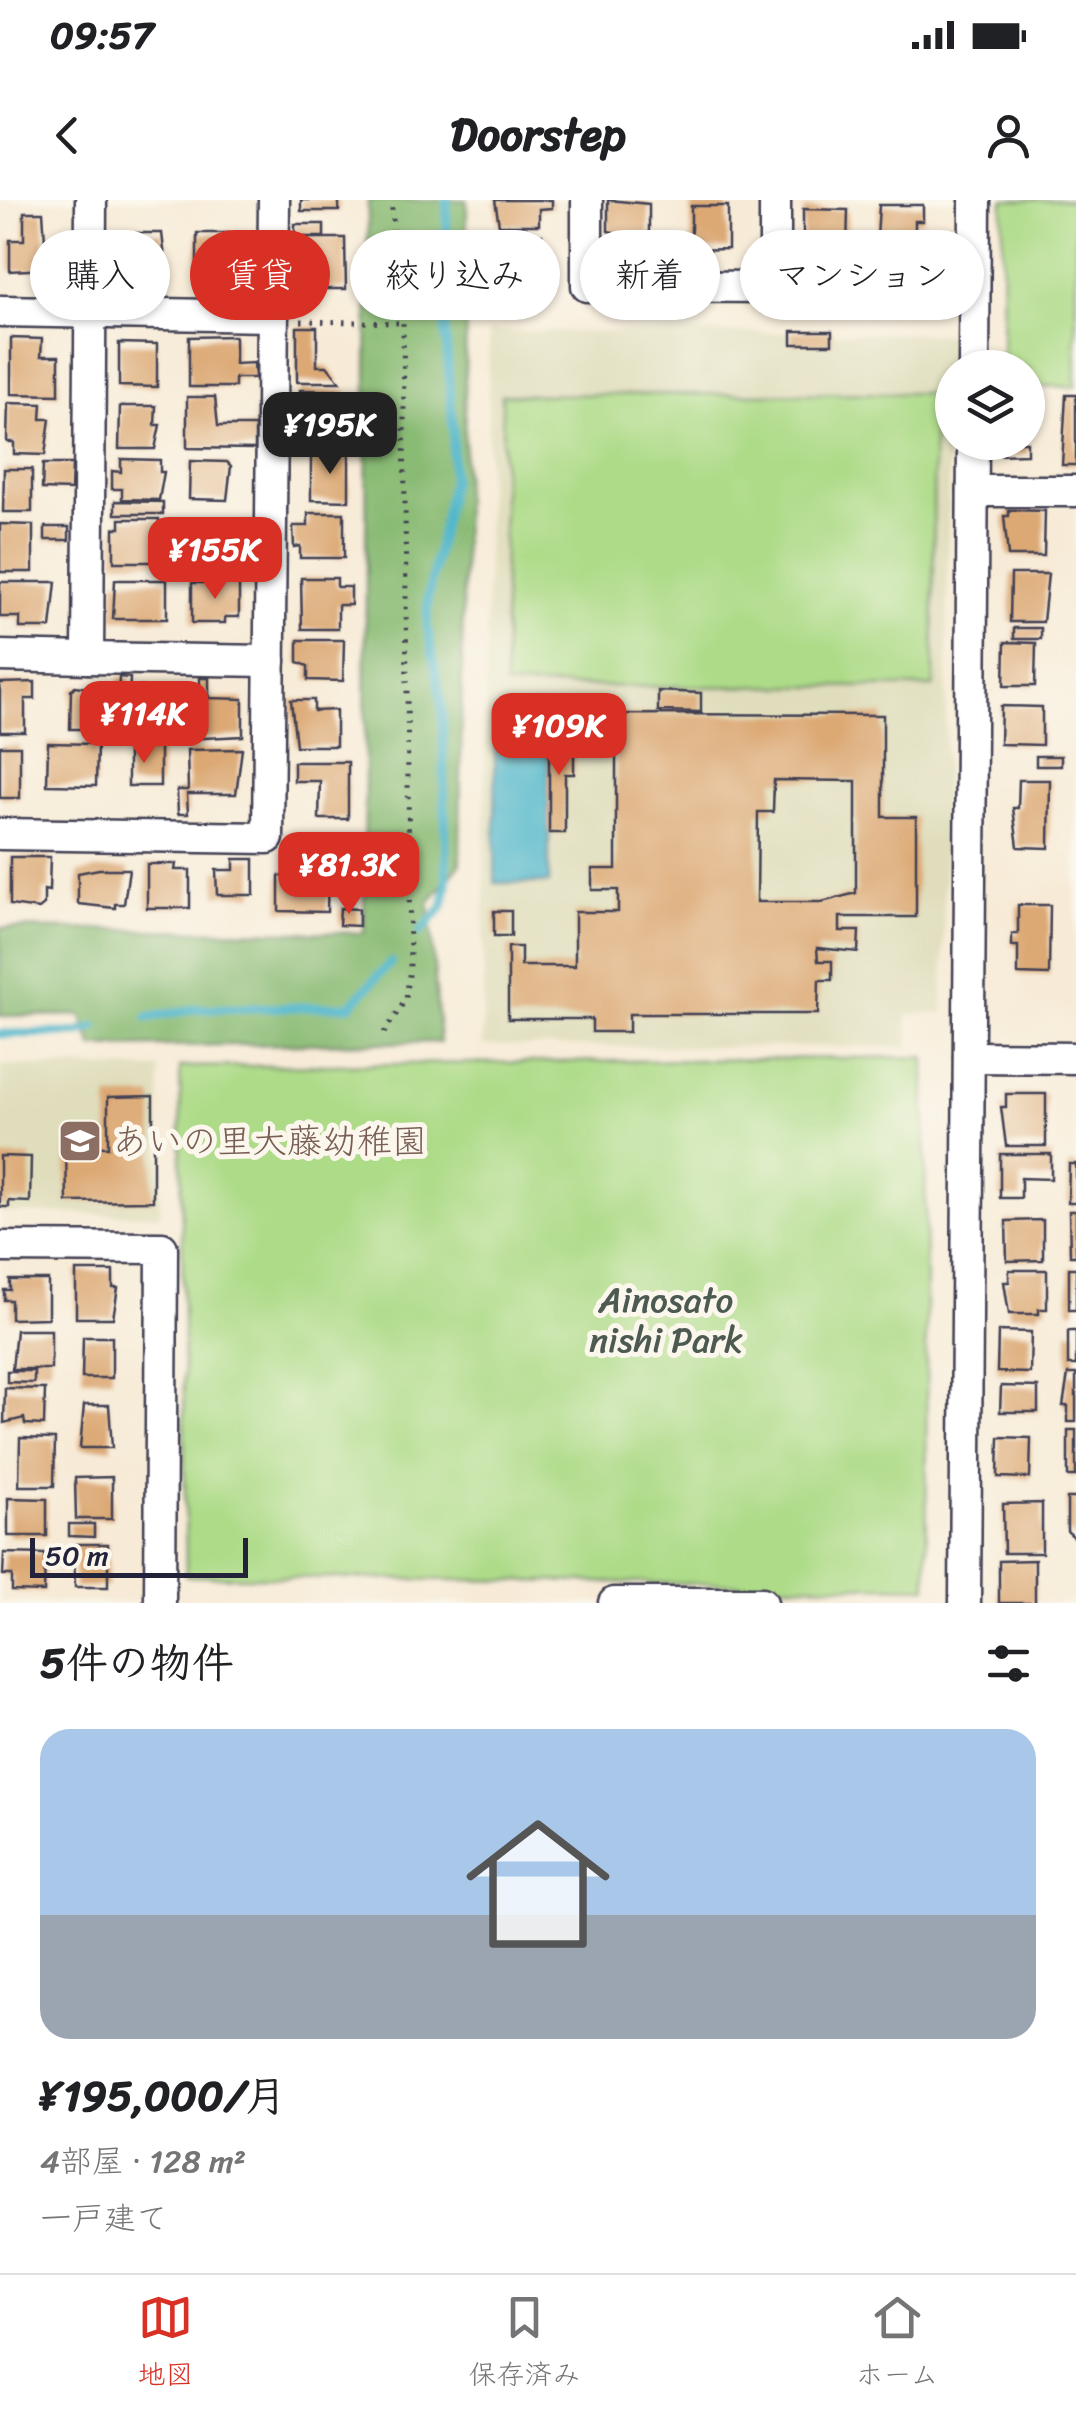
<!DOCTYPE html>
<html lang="ja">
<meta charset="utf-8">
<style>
:root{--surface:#fff;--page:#f6f6f6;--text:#202124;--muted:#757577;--line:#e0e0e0;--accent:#d93025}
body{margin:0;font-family:Sriracha,"Klee One",sans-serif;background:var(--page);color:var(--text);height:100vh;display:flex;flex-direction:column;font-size:38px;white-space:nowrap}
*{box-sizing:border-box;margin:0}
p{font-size:32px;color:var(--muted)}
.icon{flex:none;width:55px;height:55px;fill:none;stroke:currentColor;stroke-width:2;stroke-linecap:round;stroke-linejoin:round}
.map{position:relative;height:1403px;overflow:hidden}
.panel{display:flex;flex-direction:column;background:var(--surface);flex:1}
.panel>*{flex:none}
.banner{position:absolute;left:30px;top:30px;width:1018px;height:90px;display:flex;gap:20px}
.buttons{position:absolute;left:935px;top:150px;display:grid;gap:20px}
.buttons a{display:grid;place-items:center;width:110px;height:110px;border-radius:50%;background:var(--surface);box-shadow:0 2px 8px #0004;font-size:50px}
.scale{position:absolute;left:30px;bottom:25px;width:218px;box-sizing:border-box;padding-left:10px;border:5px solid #22223b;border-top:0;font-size:28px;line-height:35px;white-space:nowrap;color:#22223b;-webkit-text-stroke:8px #fbf7ec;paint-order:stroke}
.price{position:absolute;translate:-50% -85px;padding:0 22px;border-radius:20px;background:var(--accent);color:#fff;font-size:32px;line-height:65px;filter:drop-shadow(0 2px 5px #0008)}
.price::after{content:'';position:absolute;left:50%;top:60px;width:30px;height:22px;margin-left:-15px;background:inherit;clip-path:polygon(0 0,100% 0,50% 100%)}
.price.current{background:#222;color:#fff}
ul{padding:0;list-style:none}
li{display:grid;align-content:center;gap:20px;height:530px;padding:0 40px}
li span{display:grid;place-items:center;height:310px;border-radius:30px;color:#555}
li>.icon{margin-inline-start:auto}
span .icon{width:180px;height:180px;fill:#fffc;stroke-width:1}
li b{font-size:42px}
h2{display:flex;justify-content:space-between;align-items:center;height:120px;padding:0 40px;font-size:42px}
.tag{padding:0 35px;border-radius:45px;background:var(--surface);box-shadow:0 2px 8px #0004;font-size:35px;line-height:90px}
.tag.current{background:var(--accent);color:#fff}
.status{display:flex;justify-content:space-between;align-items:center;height:70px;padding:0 50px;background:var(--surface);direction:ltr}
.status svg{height:28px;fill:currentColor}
header{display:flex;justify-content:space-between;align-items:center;height:130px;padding:0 40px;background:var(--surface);font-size:45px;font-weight:800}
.tabs{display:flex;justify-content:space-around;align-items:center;height:140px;border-top:2px solid var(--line);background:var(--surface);font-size:28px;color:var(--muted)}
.tabs a{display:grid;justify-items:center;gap:5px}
.tabs .current{color:var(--accent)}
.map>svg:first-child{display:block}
.built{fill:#dfddbb}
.green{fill:#addb88;stroke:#687e62;stroke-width:2.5}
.forest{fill:#8abb74;stroke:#566e58;stroke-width:2.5}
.water{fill:#4cb5ca;stroke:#376c82;stroke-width:2.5}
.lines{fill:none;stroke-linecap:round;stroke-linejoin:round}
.stream{stroke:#4cb5ca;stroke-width:9}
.building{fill:#dca974;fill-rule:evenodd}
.minor-casing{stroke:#424052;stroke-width:35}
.path{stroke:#424052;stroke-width:5;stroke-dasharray:2.5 8;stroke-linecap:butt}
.minor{stroke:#fff;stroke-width:30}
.labels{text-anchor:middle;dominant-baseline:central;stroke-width:10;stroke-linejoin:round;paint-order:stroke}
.education-label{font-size:35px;fill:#785e54;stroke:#fbf7ec;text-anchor:start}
.park-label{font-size:35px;fill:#4c5a52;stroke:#fbf7ec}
</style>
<div class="status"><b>09:57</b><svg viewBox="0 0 49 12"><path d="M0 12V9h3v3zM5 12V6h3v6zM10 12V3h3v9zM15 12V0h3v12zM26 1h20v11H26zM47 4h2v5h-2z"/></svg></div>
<header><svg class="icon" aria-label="back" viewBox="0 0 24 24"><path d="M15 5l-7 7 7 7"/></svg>Doorstep<svg class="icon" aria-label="person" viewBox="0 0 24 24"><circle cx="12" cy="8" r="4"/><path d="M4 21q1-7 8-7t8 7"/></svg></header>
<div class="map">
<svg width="1076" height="1403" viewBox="0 0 1076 1403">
<rect width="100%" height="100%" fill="#fbf7ec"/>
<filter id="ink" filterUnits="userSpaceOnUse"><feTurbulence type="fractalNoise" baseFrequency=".01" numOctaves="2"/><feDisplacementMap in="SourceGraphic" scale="20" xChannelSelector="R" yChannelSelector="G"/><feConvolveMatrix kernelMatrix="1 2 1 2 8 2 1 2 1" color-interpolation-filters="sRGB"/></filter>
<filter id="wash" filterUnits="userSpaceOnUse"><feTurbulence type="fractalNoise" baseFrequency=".0048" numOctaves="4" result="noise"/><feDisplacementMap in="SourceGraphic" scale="40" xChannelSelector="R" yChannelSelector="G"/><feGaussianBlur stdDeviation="2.25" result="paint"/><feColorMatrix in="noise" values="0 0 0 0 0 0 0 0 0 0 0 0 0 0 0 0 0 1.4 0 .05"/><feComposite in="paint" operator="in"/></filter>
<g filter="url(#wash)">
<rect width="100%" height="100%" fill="#f7ebd7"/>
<g class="built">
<path d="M 489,131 L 950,134 L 943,813 L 907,814 L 909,847 L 483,846 Z"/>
<path d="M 0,865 L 159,869 L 160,1015 L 0,1013 Z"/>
</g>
<g class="green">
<path d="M 1003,0 L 1076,0 L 1076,187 L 1028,186 L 1028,168 L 1002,167 Z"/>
<path d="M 933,193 L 934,487 L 505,486 L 502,195 Z"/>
<path d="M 925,857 L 927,1387 L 186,1376 L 180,867 Z"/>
</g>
<path class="forest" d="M 368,0 L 467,0 L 460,664 L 429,703 L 440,842 L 93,847 L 81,815 L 0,816 L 0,728 L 364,733 Z"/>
<rect class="water" x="495" y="534" width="54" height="149"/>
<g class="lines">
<g class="stream">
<path d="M 446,96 L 447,0"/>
<path d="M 420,732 L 443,707 L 447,686 L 442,504 L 427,425 L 428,396 L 452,279 L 453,230 L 445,126"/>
<path d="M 147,818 L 195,809 L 350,806 L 391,762"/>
<path d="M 0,834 L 78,833 L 95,827"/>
</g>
</g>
<g id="blocks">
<g class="building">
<rect x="301" y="0" width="38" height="11"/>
<path d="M 495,0 L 552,0 L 552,8 L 539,9 L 539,25 L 499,25 Z"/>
<path d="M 608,0 L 649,4 L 649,58 L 614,57 L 613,32 L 608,31 Z"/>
<path d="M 879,5 L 923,5 L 923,21 L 915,21 L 915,55 L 876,55 Z"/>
<path d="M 691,6 L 728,6 L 728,49 L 691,50 Z"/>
<path d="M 803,9 L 848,10 L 847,49 L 803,48 Z"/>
<path d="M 24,12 L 43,12 L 47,69 L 10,71 L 10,40 L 24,40 Z"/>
<rect x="295" y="24" width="29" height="13"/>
<path d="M 125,33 L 162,33 L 166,67 L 131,66 L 131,53 L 118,53 L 118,45 L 124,45 Z"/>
<path d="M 197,33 L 241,33 L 240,75 L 197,74 Z"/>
<path d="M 501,34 L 542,35 L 545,84 L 500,84 L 497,46 Z"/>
<path d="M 307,38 L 345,38 L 346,89 L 307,89 L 307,72 L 298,72 L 298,53 L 307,53 Z"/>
<path d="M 297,127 L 317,127 L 317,166 L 327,166 L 340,182 L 297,182 Z"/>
<rect x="792" y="131" width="40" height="13"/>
<path d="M 235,136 L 235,164 L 254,163 L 255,178 L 235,178 L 235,187 L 189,187 L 189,137 Z"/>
<path d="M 11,138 L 42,139 L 41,156 L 59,156 L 59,195 L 11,194 Z"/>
<path d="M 119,143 L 157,144 L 157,187 L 119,186 Z"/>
<path d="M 300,190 L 347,191 L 346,223 L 300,222 Z"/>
<path d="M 1066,195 L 1076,195 L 1076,265 L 1062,265 Z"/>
<path d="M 187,197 L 215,197 L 218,226 L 255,226 L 255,249 L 187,248 Z"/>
<path d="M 8,203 L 42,204 L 41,219 L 50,219 L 45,255 L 14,254 L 14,242 L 7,242 Z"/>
<path d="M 120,206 L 156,206 L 155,225 L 160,225 L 155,249 L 119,249 Z"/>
<path d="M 291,235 L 322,235 L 322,249 L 291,248 Z"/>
<path d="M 1000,242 L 1027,242 L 1027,254 L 999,255 Z"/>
<path d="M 311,253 L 349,253 L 349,301 L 311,300 Z"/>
<path d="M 121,259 L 160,260 L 160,272 L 164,272 L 159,300 L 122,299 L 122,289 L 112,289 L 112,271 L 121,272 Z"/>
<path d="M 190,261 L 227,262 L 231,266 L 227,300 L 189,299 Z"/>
<path d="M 43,264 L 72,264 L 71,290 L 42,289 Z"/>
<path d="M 4,269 L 32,269 L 32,312 L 3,312 Z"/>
<path d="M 115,301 L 163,302 L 163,314 L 115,314 Z"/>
<path d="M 1009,310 L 1045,311 L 1044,356 L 1008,356 L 1004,316 L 1009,316 Z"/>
<path d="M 308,313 L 344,313 L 344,358 L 300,358 L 300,346 L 294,347 L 293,326 L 308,326 Z"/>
<path d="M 120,319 L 159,319 L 159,362 L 114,362 L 114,328 L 120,328 Z"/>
<path d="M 0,324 L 33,325 L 33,372 L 0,372 Z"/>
<rect x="45" y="327" width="24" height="13"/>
<path d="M 186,327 L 223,328 L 222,342 L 231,342 L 230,370 L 185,369 Z"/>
<path d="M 1011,374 L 1048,374 L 1043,422 L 1010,422 Z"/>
<path d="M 301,378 L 337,378 L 337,387 L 351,387 L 351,405 L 338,405 L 338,429 L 302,429 Z"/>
<path d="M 115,380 L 167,380 L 167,419 L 113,419 Z"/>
<path d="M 0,382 L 56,382 L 51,428 L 20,428 L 20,417 L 0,417 Z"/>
<path d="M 192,383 L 239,383 L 239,417 L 225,417 L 225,423 L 192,423 Z"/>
<rect x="1014" y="428" width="27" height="11"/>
<path d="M 298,440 L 344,440 L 343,481 L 308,480 L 308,466 L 298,462 Z"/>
<path d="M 1005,442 L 1036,443 L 1035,486 L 1004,486 Z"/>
<path d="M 119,477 L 130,478 L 129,501 L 118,500 Z"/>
<path d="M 200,478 L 209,478 L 209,498 L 243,499 L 243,536 L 185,539 L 185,498 L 200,498 Z"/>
<path d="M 35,482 L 35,499 L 25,499 L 25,532 L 0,532 L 0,483 Z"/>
<path d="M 75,486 L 107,491 L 107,529 L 70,529 L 71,490 Z"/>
<path d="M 131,487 L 144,487 L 145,494 L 166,494 L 166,532 L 131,532 Z"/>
<path d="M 658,491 L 701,493 L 701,512 L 658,511 Z"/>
<path d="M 291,500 L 314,500 L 314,511 L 336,510 L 336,546 L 296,546 Z"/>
<path d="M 1001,506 L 1042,507 L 1042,545 L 1000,544 Z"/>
<path d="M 616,514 L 883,515 L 883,617 L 916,617 L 916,717 L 840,717 L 840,731 L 859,731 L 858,752 L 817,748 L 818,761 L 832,761 L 832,780 L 819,780 L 818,814 L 629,814 L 629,832 L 592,832 L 592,819 L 508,819 L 508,747 L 521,747 L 521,766 L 575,766 L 575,712 L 618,712 L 618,690 L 592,690 L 592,669 L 616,669 ZM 774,580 L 856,581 L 856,693 L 822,702 L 757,702 L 758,612 L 773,612 Z"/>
<path d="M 549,534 L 574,534 L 574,574 L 565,574 L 565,633 L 549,633 Z"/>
<path d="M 48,543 L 97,544 L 96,586 L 47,585 Z"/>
<rect x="0" y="546" width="20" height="52"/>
<path d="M 128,546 L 160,547 L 160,586 L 128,586 Z"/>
<path d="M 242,549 L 236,594 L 187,594 L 188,614 L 178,614 L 177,590 L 188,590 L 187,550 Z"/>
<rect x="1036" y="556" width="25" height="10"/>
<path d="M 294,562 L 348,562 L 348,619 L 319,619 L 320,581 L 294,581 Z"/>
<path d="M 1019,580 L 1050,580 L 1049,648 L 1018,647 L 1013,608 L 1018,608 Z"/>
<path d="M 10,657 L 50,657 L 49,691 L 44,690 L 44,705 L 39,709 L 10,705 Z"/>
<path d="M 234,659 L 254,659 L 254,695 L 217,695 L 216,670 L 234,670 Z"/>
<path d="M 147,664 L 176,664 L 175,670 L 190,670 L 190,708 L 147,708 Z"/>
<path d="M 99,669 L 129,669 L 124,704 L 115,704 L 115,708 L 78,704 L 78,673 Z"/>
<path d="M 293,669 L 328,670 L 327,712 L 279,711 L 279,676 L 292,676 Z"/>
<path d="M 1018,705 L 1050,705 L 1049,775 L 1018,774 L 1018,746 L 1012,746 L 1012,734 L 1018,734 Z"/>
<path d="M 340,708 L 359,709 L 359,726 L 339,725 Z"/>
<rect x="494" y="711" width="17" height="25"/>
<path d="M 1006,894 L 1046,894 L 1046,946 L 1006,946 L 1001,907 L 1006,907 Z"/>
<path d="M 153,896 L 153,1001 L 67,1002 L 66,946 L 108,947 L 108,897 Z"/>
<path d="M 1000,954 L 1051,954 L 1051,979 L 1021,978 L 1021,998 L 1000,998 Z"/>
<path d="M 0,956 L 31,957 L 30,1002 L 9,1001 L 9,1007 L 0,1007 Z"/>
<path d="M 1069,964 L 1076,964 L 1076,1003 L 1068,1003 Z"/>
<path d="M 1069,1011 L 1076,1011 L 1076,1056 L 1070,1056 Z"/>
<path d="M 1043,1020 L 1043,1060 L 1007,1061 L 1006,1021 Z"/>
<rect x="1069" y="1068" width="7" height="42"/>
<path d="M 1009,1070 L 1047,1070 L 1047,1109 L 1039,1109 L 1039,1114 L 1009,1114 L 1004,1082 L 1009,1082 Z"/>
<path d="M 76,1071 L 113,1071 L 113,1088 L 118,1088 L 113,1118 L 76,1118 Z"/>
<path d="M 10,1080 L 48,1080 L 48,1118 L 11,1119 L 11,1100 L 4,1100 L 4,1090 L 10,1090 Z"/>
<path d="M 16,1130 L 51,1130 L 51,1169 L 12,1169 Z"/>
<path d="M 998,1131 L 1031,1132 L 1030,1173 L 997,1172 Z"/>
<rect x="1068" y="1131" width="8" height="34"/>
<path d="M 83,1137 L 112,1137 L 112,1178 L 82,1178 Z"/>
<path d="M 7,1171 L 34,1171 L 34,1183 L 7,1182 Z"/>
<path d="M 1068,1174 L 1076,1174 L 1076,1222 L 1068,1222 L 1068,1206 L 1063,1206 Z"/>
<path d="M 1001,1186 L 1038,1187 L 1038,1212 L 1000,1212 Z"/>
<path d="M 5,1188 L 45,1189 L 44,1225 L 25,1224 L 24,1218 L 4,1223 Z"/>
<path d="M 84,1205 L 109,1205 L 112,1248 L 80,1248 Z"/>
<rect x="1068" y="1230" width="8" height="46"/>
<path d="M 999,1237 L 1031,1238 L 1030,1278 L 998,1277 Z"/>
<path d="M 20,1238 L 55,1239 L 54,1286 L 19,1286 Z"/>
<path d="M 112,1277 L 112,1319 L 76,1319 L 75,1278 Z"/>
<path d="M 8,1298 L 47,1299 L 47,1336 L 8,1336 Z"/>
<path d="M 1067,1298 L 1076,1298 L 1076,1339 L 1067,1331 Z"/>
<path d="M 1042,1303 L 1042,1353 L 1004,1353 L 1003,1304 Z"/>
<path d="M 69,1324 L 94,1324 L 94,1337 L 69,1336 Z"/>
<path d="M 74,1344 L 108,1344 L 108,1387 L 75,1387 Z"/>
<path d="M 4,1353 L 45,1354 L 44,1392 L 12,1391 L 12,1375 L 3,1375 Z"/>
<path d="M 1035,1360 L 1035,1403 L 999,1403 L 999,1361 Z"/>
</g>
</g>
</g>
<g filter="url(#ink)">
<use href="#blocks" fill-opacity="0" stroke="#424052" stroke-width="2.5"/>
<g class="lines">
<defs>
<g id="minor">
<path d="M 91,0 L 88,458 L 270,461"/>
<path d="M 587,0 L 587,86 L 974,88"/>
<path d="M 775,87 L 775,0"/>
<path d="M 0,111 L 273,116"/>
<path d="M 974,168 L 975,0"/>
<path d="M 973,291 L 1076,291"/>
<path d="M 0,456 L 88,458"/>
<path d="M 0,634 L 268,638 L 274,0"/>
<path d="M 969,857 L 1076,858"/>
<path d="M 0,1047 L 162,1048 L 160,1403"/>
<path d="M 614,1403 L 762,1403"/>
<path d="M 965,1403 L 973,242"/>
</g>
</defs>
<use href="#minor" class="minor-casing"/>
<g class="path">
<path d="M 301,121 L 403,123"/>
<path d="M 293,648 L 410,649"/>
<path d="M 384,833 L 406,799 L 410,767 L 403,123 L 391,0"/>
</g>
<use href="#minor" class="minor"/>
</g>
</g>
<defs>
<symbol id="school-square" viewBox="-11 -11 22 22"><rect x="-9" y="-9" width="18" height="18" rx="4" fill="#8d6e63" stroke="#fbf7ec"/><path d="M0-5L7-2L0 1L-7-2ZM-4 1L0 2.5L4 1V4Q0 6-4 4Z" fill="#fff"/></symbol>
</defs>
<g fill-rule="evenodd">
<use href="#school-square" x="55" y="916" width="50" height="50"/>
</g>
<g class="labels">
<g class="education-label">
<text x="112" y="941">あいの里大藤幼稚園</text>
</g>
<g class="park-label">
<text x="666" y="1100">Ainosato<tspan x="666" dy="40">nishi Park</tspan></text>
</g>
</g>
</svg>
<div class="buttons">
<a><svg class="icon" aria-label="layers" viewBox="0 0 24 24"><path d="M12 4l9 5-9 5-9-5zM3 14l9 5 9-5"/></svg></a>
</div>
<div class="scale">50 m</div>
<b class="price current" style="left:330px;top:277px">¥195K</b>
<b class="price" style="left:215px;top:402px">¥155K</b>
<b class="price" style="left:144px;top:566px">¥114K</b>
<b class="price" style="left:559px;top:578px">¥109K</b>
<b class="price" style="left:349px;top:717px">¥81.3K</b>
<div class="banner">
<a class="tag">購入</a>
<a class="tag current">賃貸</a>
<a class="tag">絞り込み</a>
<a class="tag">新着</a>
<a class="tag">マンション</a>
</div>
</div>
<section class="panel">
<h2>5件の物件<svg class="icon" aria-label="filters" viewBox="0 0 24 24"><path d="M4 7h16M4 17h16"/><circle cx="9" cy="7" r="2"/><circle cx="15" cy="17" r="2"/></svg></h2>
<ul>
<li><span style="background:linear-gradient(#a9c7e8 60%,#9aa5b1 0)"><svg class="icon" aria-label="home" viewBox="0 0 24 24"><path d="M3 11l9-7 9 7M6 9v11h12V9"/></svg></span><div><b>¥195,000/月</b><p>4部屋 · 128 m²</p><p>一戸建て</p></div></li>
</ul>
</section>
<nav class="tabs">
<a class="current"><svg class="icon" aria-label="map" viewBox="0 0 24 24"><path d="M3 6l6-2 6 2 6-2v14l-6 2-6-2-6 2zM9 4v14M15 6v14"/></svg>地図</a>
<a><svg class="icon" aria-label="saved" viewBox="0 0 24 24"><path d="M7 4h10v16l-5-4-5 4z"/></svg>保存済み</a>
<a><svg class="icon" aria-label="home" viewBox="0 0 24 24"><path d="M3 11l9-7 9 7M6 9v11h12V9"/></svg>ホーム</a>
</nav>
